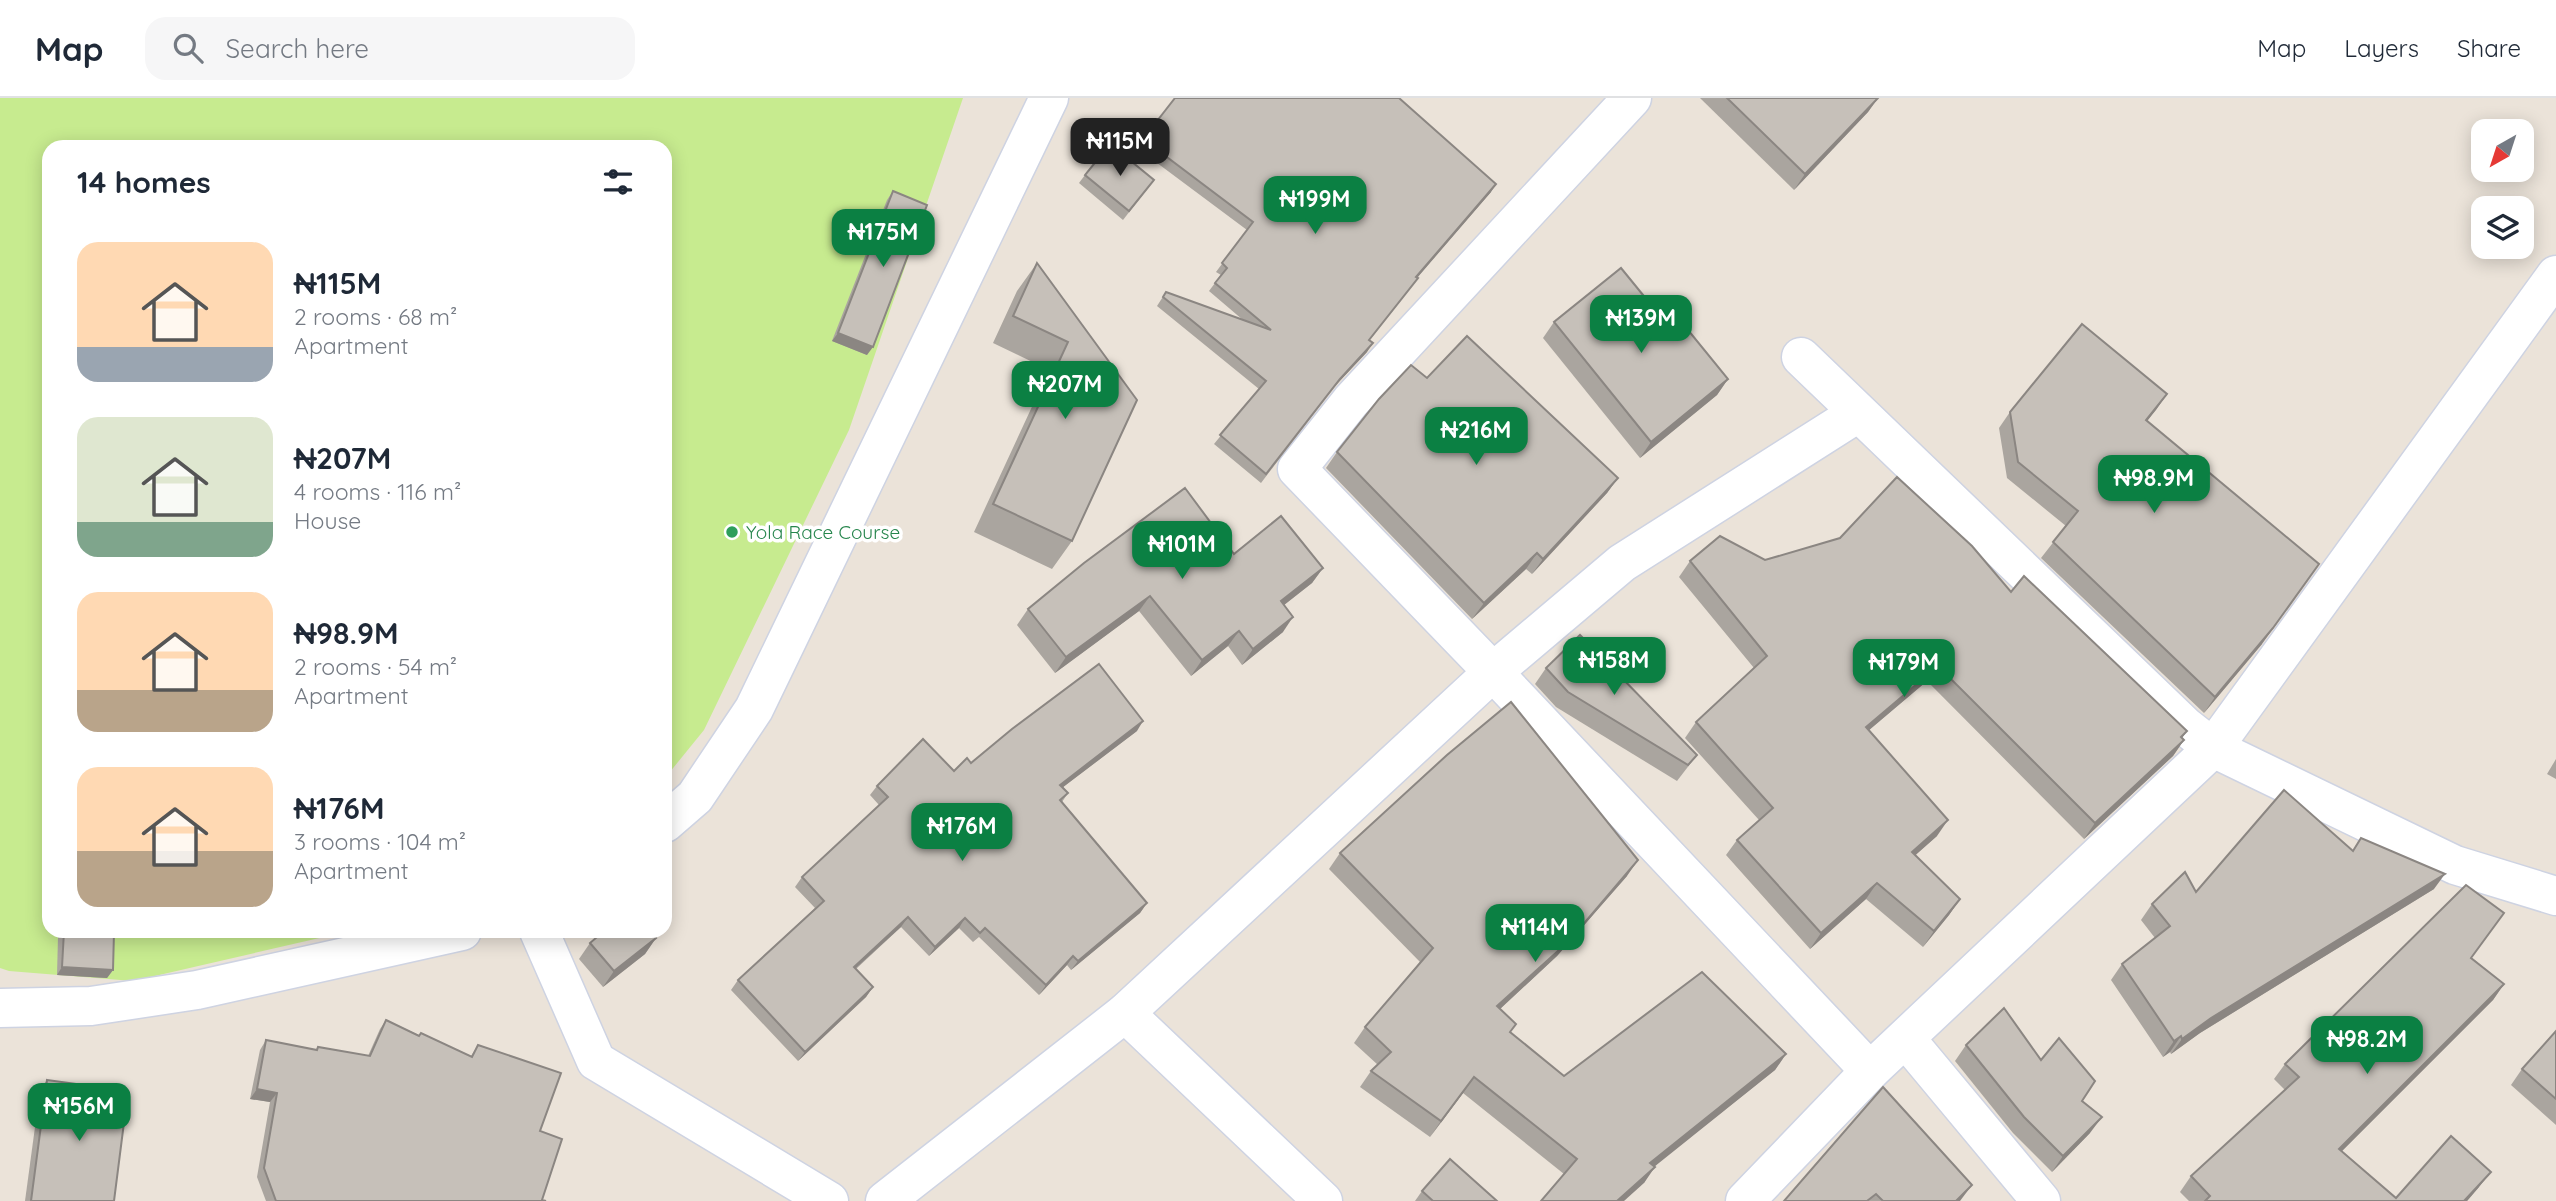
<!DOCTYPE html>
<meta charset="utf-8">
<style>
:root{--surface:#fff;--page:#f6f6f7;--text:#1f2937;--muted:#747a83;--line:#e0e1e3;--accent:#0b8043}
body{margin:0;font-family:Quicksand,sans-serif;background:var(--page);color:var(--text);height:100vh;display:flex;flex-direction:column;font-size:26px;white-space:nowrap}
*{box-sizing:border-box;margin:0}
p{font-size:23px;color:var(--muted)}
.icon{flex:none;width:38px;height:38px;fill:none;stroke:currentColor;stroke-width:2;stroke-linecap:round;stroke-linejoin:round}
.map{position:relative;flex:1;overflow:hidden}
.details{position:absolute;left:42px;top:42px;width:630px;height:798px;display:flex;flex-direction:column;background:var(--surface);border-radius:21px;box-shadow:0 4px 18px #0003}
.details>*{flex:none}
.needle{width:46px;rotate:219deg}
.controls{position:absolute;left:2471px;top:21px;display:grid;gap:14px}
.controls a{display:grid;place-items:center;width:63px;height:63px;border-radius:14px;background:var(--surface);box-shadow:0 4px 18px #0003;font-size:35px}
.price{position:absolute;translate:-50% -60px;padding:0 16px;border-radius:14px;background:var(--accent);color:#fff;font-size:23px;line-height:46px;filter:drop-shadow(0 2px 4px #0008)}
.price::after{content:'';position:absolute;left:50%;top:42px;width:21px;height:16px;margin-left:-10px;background:inherit;clip-path:polygon(0 0,100% 0,50% 100%)}
.price.selected{background:#222;color:#fff}
ul{padding:0;list-style:none}
li{display:flex;align-items:center;gap:21px;height:175px;padding:0 35px}
li span{display:grid;place-items:center;flex:none;width:196px;height:140px;border-radius:21px;color:#555}
li>.icon{margin-inline-start:auto}
span .icon{width:84px;height:84px;fill:#fffc;stroke-width:1}
li b{font-size:30px}
h2{display:flex;justify-content:space-between;align-items:center;height:84px;padding:0 35px;font-size:30px}
header{display:flex;align-items:center;gap:42px;box-sizing:border-box;height:98px;padding:0 35px;background:var(--surface);border-bottom:2px solid var(--line)}
header strong{font-size:33px}
nav{display:flex;gap:38px;margin-inline-start:auto;font-size:24px}
.search{width:490px;height:63px;background:var(--page);display:flex;align-items:center;gap:18px;box-sizing:border-box;padding:0 24px;border-radius:21px;color:var(--muted);font-size:26px}
.map>svg:first-child{display:block}
.pitch{fill:#c7eb8f}
.lines{fill:none;stroke-linecap:round;stroke-linejoin:round}
.minor-casing{stroke:#ced3e2;stroke-width:41}
.minor{stroke:#fff;stroke-width:38}
.wall{fill:#aaa59f}
.shaded-wall{fill:#8b8682}
.building{fill:#c6c0b9;stroke:#8b8682;stroke-width:2}
.leisure-dot{fill:#2e9e5b;stroke:#fff;stroke-width:2.5}
.labels{text-anchor:middle;dominant-baseline:central;stroke-width:7;stroke-linejoin:round;paint-order:stroke}
.leisure-label{font-size:19px;fill:#27864d;stroke:#fff;text-anchor:start}
</style>
<header>
<strong>Map</strong>
<div class="search"><svg class="icon" aria-label="search" viewBox="0 0 24 24"><circle cx="10" cy="10" r="6"/><path d="M15 15l6 6"/></svg>Search here</div>
<nav><a>Map</a><a>Layers</a><a>Share</a></nav>
</header>
<div class="map">
<svg width="2556" height="1103" viewBox="0 0 2556 1103">
<rect width="100%" height="100%" fill="#ebe3d9"/>
<path class="pitch" d="M 0,0 L 963,0 L 849,332 L 704,632 L 665,680 L 665,49 L 49,49 L 49,833 L 350,833 L 133,883 L 9,873 L 0,870 Z"/>
<g class="lines">
<defs>
<g id="minor">
<path d="M 1632,0 L 1351,303 L 1297,371 L 1493,574 L 1870,973"/>
<path d="M 1801,259 L 2185,628 L 2213,650 L 2455,767 L 2556,798"/>
<path d="M 665,725 L 695,699 L 754,611 L 1049,0"/>
<path d="M 539,833 L 596,963 L 829,1103"/>
<path d="M 0,910 L 91,908 L 197,892 L 462,833"/>
<path d="M 1125,915 L 1323,1103"/>
<path d="M 1906,941 L 2041,1103"/>
<path d="M 885,1103 L 1125,915 L 1493,574 L 1622,465 L 1858,315"/>
<path d="M 1745,1103 L 1870,973 L 2213,650 L 2556,177"/>
</g>
</defs>
<use href="#minor" class="minor-casing"/>
<use href="#minor" class="minor"/>
</g>
<g class="wall">
<path d="M 1175,0 L 1491,94 L 1417,179 L 1418,180 L 1412,188 L 1369,243 L 1367,254 L 1334,289 L 1261,385 L 1214,346 L 1259,291 L 1157,208 L 1166,194 L 1243,222 L 1209,193 L 1221,177 L 1216,174 L 1247,132 L 1137,50 Z"/>
<path d="M 1700,0 L 1878,0 L 1868,14 L 1794,92 Z"/>
<path d="M 1085,77 L 1154,82 L 1123,122 L 1079,85 Z"/>
<path d="M 893,93 L 867,257 L 832,243 L 887,102 Z"/>
<path d="M 1037,165 L 1137,302 L 1072,443 L 1052,471 L 974,434 L 1049,272 L 993,245 L 1017,193 Z"/>
<path d="M 1554,224 L 1665,224 L 1728,281 L 1717,297 L 1640,360 L 1543,240 Z"/>
<path d="M 1427,280 L 1618,380 L 1607,395 L 1532,476 L 1526,471 L 1472,521 L 1326,370 L 1337,354 Z"/>
<path d="M 2167,296 L 2147,323 L 2262,546 L 2204,615 L 2041,460 L 2066,428 L 2007,380 L 1999,330 L 2010,314 Z"/>
<path d="M 1234,456 L 1323,470 L 1312,485 L 1284,507 L 1283,534 L 1242,567 L 1228,548 L 1191,578 L 1139,513 L 1055,575 L 1017,527 L 1028,511 Z"/>
<path d="M 1765,462 L 2011,494 L 2187,633 L 2182,640 L 2184,642 L 2173,658 L 2084,741 L 1927,583 L 1869,632 L 1937,738 L 1915,757 L 1960,801 L 1949,817 L 1923,849 L 1866,801 L 1810,851 L 1726,757 L 1737,742 L 1759,722 L 1685,640 L 1696,624 L 1754,570 L 1679,479 L 1690,463 Z"/>
<path d="M 1546,570 L 1697,657 L 1677,683 L 1556,609 L 1535,586 Z"/>
<path d="M 1137,633 L 1063,689 L 1068,695 L 1062,704 L 1147,805 L 1140,815 L 1071,872 L 1067,867 L 1039,897 L 979,839 L 973,844 L 959,830 L 929,858 L 901,829 L 856,871 L 873,889 L 866,899 L 798,963 L 731,892 L 738,882 L 815,810 L 795,789 L 802,779 L 879,707 L 870,697 L 877,688 L 954,673 Z"/>
<path d="M 2556,661 L 2556,681 L 2547,676 Z"/>
<path d="M 2361,740 L 2434,791 L 2200,935 L 2171,956 L 2170,954 L 2163,959 L 2111,882 L 2122,866 L 2155,840 L 2141,822 L 2152,806 L 2353,752 Z"/>
<path d="M 1340,755 L 1627,778 L 1557,858 L 1500,911 L 1510,934 L 1564,978 L 1786,956 L 1775,972 L 1654,1068 L 1644,1085 L 1564,1076 L 1463,995 L 1430,1039 L 1360,989 L 1371,973 L 1378,967 L 1354,945 L 1365,929 L 1420,864 L 1329,771 Z"/>
<path d="M 62,833 L 104,833 L 113,872 L 107,880 L 57,877 L 58,839 Z"/>
<path d="M 656,840 L 645,856 L 603,889 L 579,861 L 590,845 Z"/>
<path d="M 2472,860 L 2504,886 L 2493,902 L 2342,1053 L 2396,1100 L 2479,1089 L 2467,1103 L 2189,1103 L 2180,1094 L 2191,1078 L 2285,992 L 2274,981 L 2285,966 Z"/>
<path d="M 386,922 L 419,937 L 421,935 L 471,958 L 478,947 L 540,1033 L 542,1102 L 546,1103 L 266,1103 L 257,1079 L 270,1004 L 250,1001 L 260,952 L 266,942 L 316,952 L 318,949 L 368,958 L 380,931 Z"/>
<path d="M 2556,933 L 2556,1027 L 2511,987 L 2522,971 Z"/>
<path d="M 1966,947 L 2041,962 L 2082,1003 L 2090,1035 L 2052,1074 L 2013,1035 L 1955,963 Z"/>
<path d="M 47,982 L 114,1103 L 25,1103 L 40,992 Z"/>
<path d="M 1883,989 L 1960,1103 L 1784,1103 Z"/>
<path d="M 1422,1093 L 1497,1103 L 1415,1103 Z"/>
</g>
<g class="shaded-wall">
<path d="M 1878,0 L 1868,14 L 1794,92 L 1805,76 Z"/>
<path d="M 1496,86 L 1491,94 L 1411,187 L 1416,179 Z"/>
<path d="M 838,235 L 873,249 L 867,257 L 832,243 Z"/>
<path d="M 1373,245 L 1367,254 L 1334,289 L 1261,385 L 1340,281 Z"/>
<path d="M 1728,281 L 1717,297 L 1640,360 L 1651,344 Z"/>
<path d="M 2167,296 L 2156,312 L 2135,338 L 2146,322 Z"/>
<path d="M 1618,380 L 1607,395 L 1532,476 L 1543,461 Z"/>
<path d="M 1537,455 L 1526,471 L 1472,521 L 1484,505 Z"/>
<path d="M 1323,470 L 1312,485 L 1270,518 L 1281,503 Z"/>
<path d="M 2308,482 L 2262,546 L 2204,615 L 2215,599 Z"/>
<path d="M 1150,498 L 1139,513 L 1055,575 L 1066,559 Z"/>
<path d="M 1293,519 L 1283,534 L 1242,567 L 1253,551 Z"/>
<path d="M 1239,533 L 1228,548 L 1191,578 L 1202,562 Z"/>
<path d="M 1938,568 L 1927,583 L 1855,644 L 1866,629 Z"/>
<path d="M 1143,623 L 1137,633 L 1054,696 L 1060,687 Z"/>
<path d="M 2187,633 L 2176,648 L 2184,642 L 2173,658 L 2084,741 L 2095,725 Z"/>
<path d="M 1948,722 L 1937,738 L 1901,770 L 1912,754 Z"/>
<path d="M 1638,762 L 1627,778 L 1557,858 L 1486,924 L 1497,908 Z"/>
<path d="M 2445,776 L 2434,791 L 2200,935 L 2171,956 L 2182,941 L 2211,920 Z"/>
<path d="M 1877,785 L 1866,801 L 1810,851 L 1821,835 Z"/>
<path d="M 1960,801 L 1949,817 L 1923,849 L 1934,833 Z"/>
<path d="M 1147,805 L 1140,815 L 1071,872 L 1078,863 Z"/>
<path d="M 908,819 L 901,829 L 847,878 L 854,869 Z"/>
<path d="M 965,820 L 959,830 L 929,858 L 935,849 Z"/>
<path d="M 656,840 L 645,856 L 603,889 L 614,873 Z"/>
<path d="M 1073,858 L 1067,867 L 1039,897 L 1046,887 Z"/>
<path d="M 62,869 L 113,872 L 107,880 L 57,877 Z"/>
<path d="M 2504,886 L 2493,902 L 2328,1067 L 2339,1051 Z"/>
<path d="M 873,889 L 866,899 L 798,963 L 805,954 Z"/>
<path d="M 2181,938 L 2170,954 L 2163,959 L 2174,943 Z"/>
<path d="M 1786,956 L 1775,972 L 1639,1081 L 1650,1065 Z"/>
<path d="M 1474,979 L 1463,995 L 1430,1039 L 1441,1023 Z"/>
<path d="M 257,991 L 277,995 L 270,1004 L 250,1001 Z"/>
<path d="M 2102,1019 L 2090,1035 L 2052,1074 L 2063,1058 Z"/>
<path d="M 1655,1069 L 1644,1085 L 1624,1103 L 1617,1103 Z"/>
<path d="M 2491,1074 L 2479,1089 L 2467,1103 L 2464,1103 Z"/>
<path d="M 1972,1087 L 1960,1103 L 1956,1103 Z"/>
</g>
<g class="building">
<path d="M 1175,0 L 1399,0 L 1496,86 L 1416,179 L 1418,180 L 1369,242 L 1373,245 L 1340,281 L 1266,376 L 1220,337 L 1266,283 L 1163,199 L 1166,194 L 1271,232 L 1215,185 L 1227,170 L 1222,165 L 1253,124 L 1143,41 Z"/>
<path d="M 1727,0 L 1878,0 L 1805,76 Z"/>
<path d="M 1110,46 L 1154,82 L 1129,113 L 1085,77 Z"/>
<path d="M 893,93 L 927,107 L 873,249 L 838,235 Z"/>
<path d="M 1037,165 L 1137,302 L 1072,443 L 993,406 L 1068,244 L 1013,218 Z"/>
<path d="M 1621,170 L 1665,224 L 1675,216 L 1728,281 L 1651,344 L 1554,224 Z"/>
<path d="M 2082,226 L 2167,296 L 2146,322 L 2319,466 L 2273,530 L 2215,599 L 2053,444 L 2078,413 L 2018,364 L 2010,314 Z"/>
<path d="M 1467,238 L 1618,380 L 1543,461 L 1537,455 L 1484,505 L 1337,354 L 1379,301 L 1411,267 L 1427,280 Z"/>
<path d="M 1897,379 L 1972,448 L 2011,494 L 2024,478 L 2187,633 L 2181,639 L 2184,642 L 2095,725 L 1938,568 L 1866,629 L 1948,722 L 1912,754 L 1960,801 L 1934,833 L 1877,785 L 1821,835 L 1737,742 L 1773,710 L 1696,624 L 1767,558 L 1690,463 L 1720,438 L 1765,462 L 1840,440 Z"/>
<path d="M 1185,390 L 1234,456 L 1281,418 L 1323,470 L 1281,503 L 1293,519 L 1253,551 L 1239,533 L 1202,562 L 1150,498 L 1066,559 L 1028,511 L 1084,465 Z"/>
<path d="M 1580,537 L 1697,657 L 1688,667 L 1568,594 L 1546,570 Z"/>
<path d="M 1099,566 L 1143,623 L 1060,687 L 1068,695 L 1060,702 L 1147,805 L 1078,863 L 1073,858 L 1046,887 L 985,830 L 980,835 L 965,820 L 935,849 L 908,819 L 854,869 L 873,889 L 805,954 L 738,882 L 824,803 L 802,779 L 888,699 L 877,688 L 923,641 L 954,673 L 967,660 L 971,665 L 1012,631 Z"/>
<path d="M 1511,604 L 1638,762 L 1569,843 L 1497,908 L 1516,926 L 1510,934 L 1564,978 L 1702,874 L 1786,956 L 1650,1065 L 1655,1069 L 1617,1103 L 1541,1103 L 1577,1061 L 1474,979 L 1441,1023 L 1371,973 L 1391,954 L 1365,929 L 1433,850 L 1340,755 L 1447,657 Z"/>
<path d="M 2284,692 L 2353,753 L 2361,740 L 2445,776 L 2211,920 L 2182,941 L 2181,938 L 2174,943 L 2122,866 L 2170,828 L 2152,806 L 2185,774 L 2196,794 Z"/>
<path d="M 2466,787 L 2504,815 L 2471,860 L 2504,886 L 2339,1051 L 2396,1100 L 2451,1038 L 2491,1074 L 2464,1103 L 2205,1103 L 2210,1098 L 2191,1078 L 2299,979 L 2285,966 Z"/>
<path d="M 64,833 L 114,834 L 113,872 L 62,869 Z"/>
<path d="M 604,833 L 650,833 L 656,840 L 614,873 L 590,845 Z"/>
<path d="M 2004,910 L 2041,962 L 2059,940 L 2095,983 L 2082,1003 L 2102,1019 L 2063,1058 L 2024,1019 L 1966,947 Z"/>
<path d="M 386,922 L 419,938 L 421,935 L 472,959 L 478,947 L 561,975 L 540,1033 L 562,1041 L 542,1102 L 546,1103 L 276,1103 L 264,1070 L 277,995 L 257,991 L 266,942 L 317,952 L 318,949 L 370,958 Z"/>
<path d="M 2556,933 L 2556,1001 L 2522,971 Z"/>
<path d="M 47,982 L 128,993 L 114,1103 L 31,1103 Z"/>
<path d="M 1883,989 L 1972,1087 L 1956,1103 L 1883,1103 L 1876,1096 L 1867,1103 L 1784,1103 Z"/>
<path d="M 1450,1061 L 1497,1103 L 1433,1103 L 1422,1093 Z"/>
</g>
<circle class="leisure-dot" cx="732" cy="434" r="7"/>
<g class="labels">
<g class="leisure-label">
<text x="746" y="434">Yola Race Course</text>
</g>
</g>
</svg>
<div class="controls">
<a><svg class="needle" viewBox="-14 -14 28 28"><path d="M0-13l5 13h-10z" fill="#e53935"/><path d="M0 13l5-13h-10z" fill="#747a83"/></svg></a>
<a><svg class="icon" aria-label="layers" viewBox="0 0 24 24"><path d="M12 4l9 5-9 5-9-5zM3 14l9 5 9-5"/></svg></a>
</div>
<b class="price selected" style="left:1120px;top:80px">₦115M</b>
<b class="price" style="left:1315px;top:138px">₦199M</b>
<b class="price" style="left:883px;top:171px">₦175M</b>
<b class="price" style="left:1641px;top:257px">₦139M</b>
<b class="price" style="left:1065px;top:323px">₦207M</b>
<b class="price" style="left:1476px;top:369px">₦216M</b>
<b class="price" style="left:2154px;top:417px">₦98.9M</b>
<b class="price" style="left:1182px;top:483px">₦101M</b>
<b class="price" style="left:1614px;top:599px">₦158M</b>
<b class="price" style="left:1904px;top:601px">₦179M</b>
<b class="price" style="left:962px;top:765px">₦176M</b>
<b class="price" style="left:1535px;top:866px">₦114M</b>
<b class="price" style="left:2367px;top:978px">₦98.2M</b>
<b class="price" style="left:79px;top:1045px">₦156M</b>
<section class="details">
<h2>14 homes<svg class="icon" aria-label="filters" viewBox="0 0 24 24"><path d="M4 7h16M4 17h16"/><circle cx="9" cy="7" r="2"/><circle cx="15" cy="17" r="2"/></svg></h2>
<ul>
<li><span style="background:linear-gradient(#ffd9b3 75%,#9aa5b1 0)"><svg class="icon" aria-label="home" viewBox="0 0 24 24"><path d="M3 11l9-7 9 7M6 9v11h12V9"/></svg></span><div><b>₦115M</b><p>2 rooms · 68 m²</p><p>Apartment</p></div></li>
<li><span style="background:linear-gradient(#dfe7d0 75%,#7fa58c 0)"><svg class="icon" aria-label="home" viewBox="0 0 24 24"><path d="M3 11l9-7 9 7M6 9v11h12V9"/></svg></span><div><b>₦207M</b><p>4 rooms · 116 m²</p><p>House</p></div></li>
<li><span style="background:linear-gradient(#ffd9b3 70%,#b9a48a 0)"><svg class="icon" aria-label="home" viewBox="0 0 24 24"><path d="M3 11l9-7 9 7M6 9v11h12V9"/></svg></span><div><b>₦98.9M</b><p>2 rooms · 54 m²</p><p>Apartment</p></div></li>
<li><span style="background:linear-gradient(#ffd9b3 60%,#b9a48a 0)"><svg class="icon" aria-label="home" viewBox="0 0 24 24"><path d="M3 11l9-7 9 7M6 9v11h12V9"/></svg></span><div><b>₦176M</b><p>3 rooms · 104 m²</p><p>Apartment</p></div></li>
</ul>
</section>
</div>
